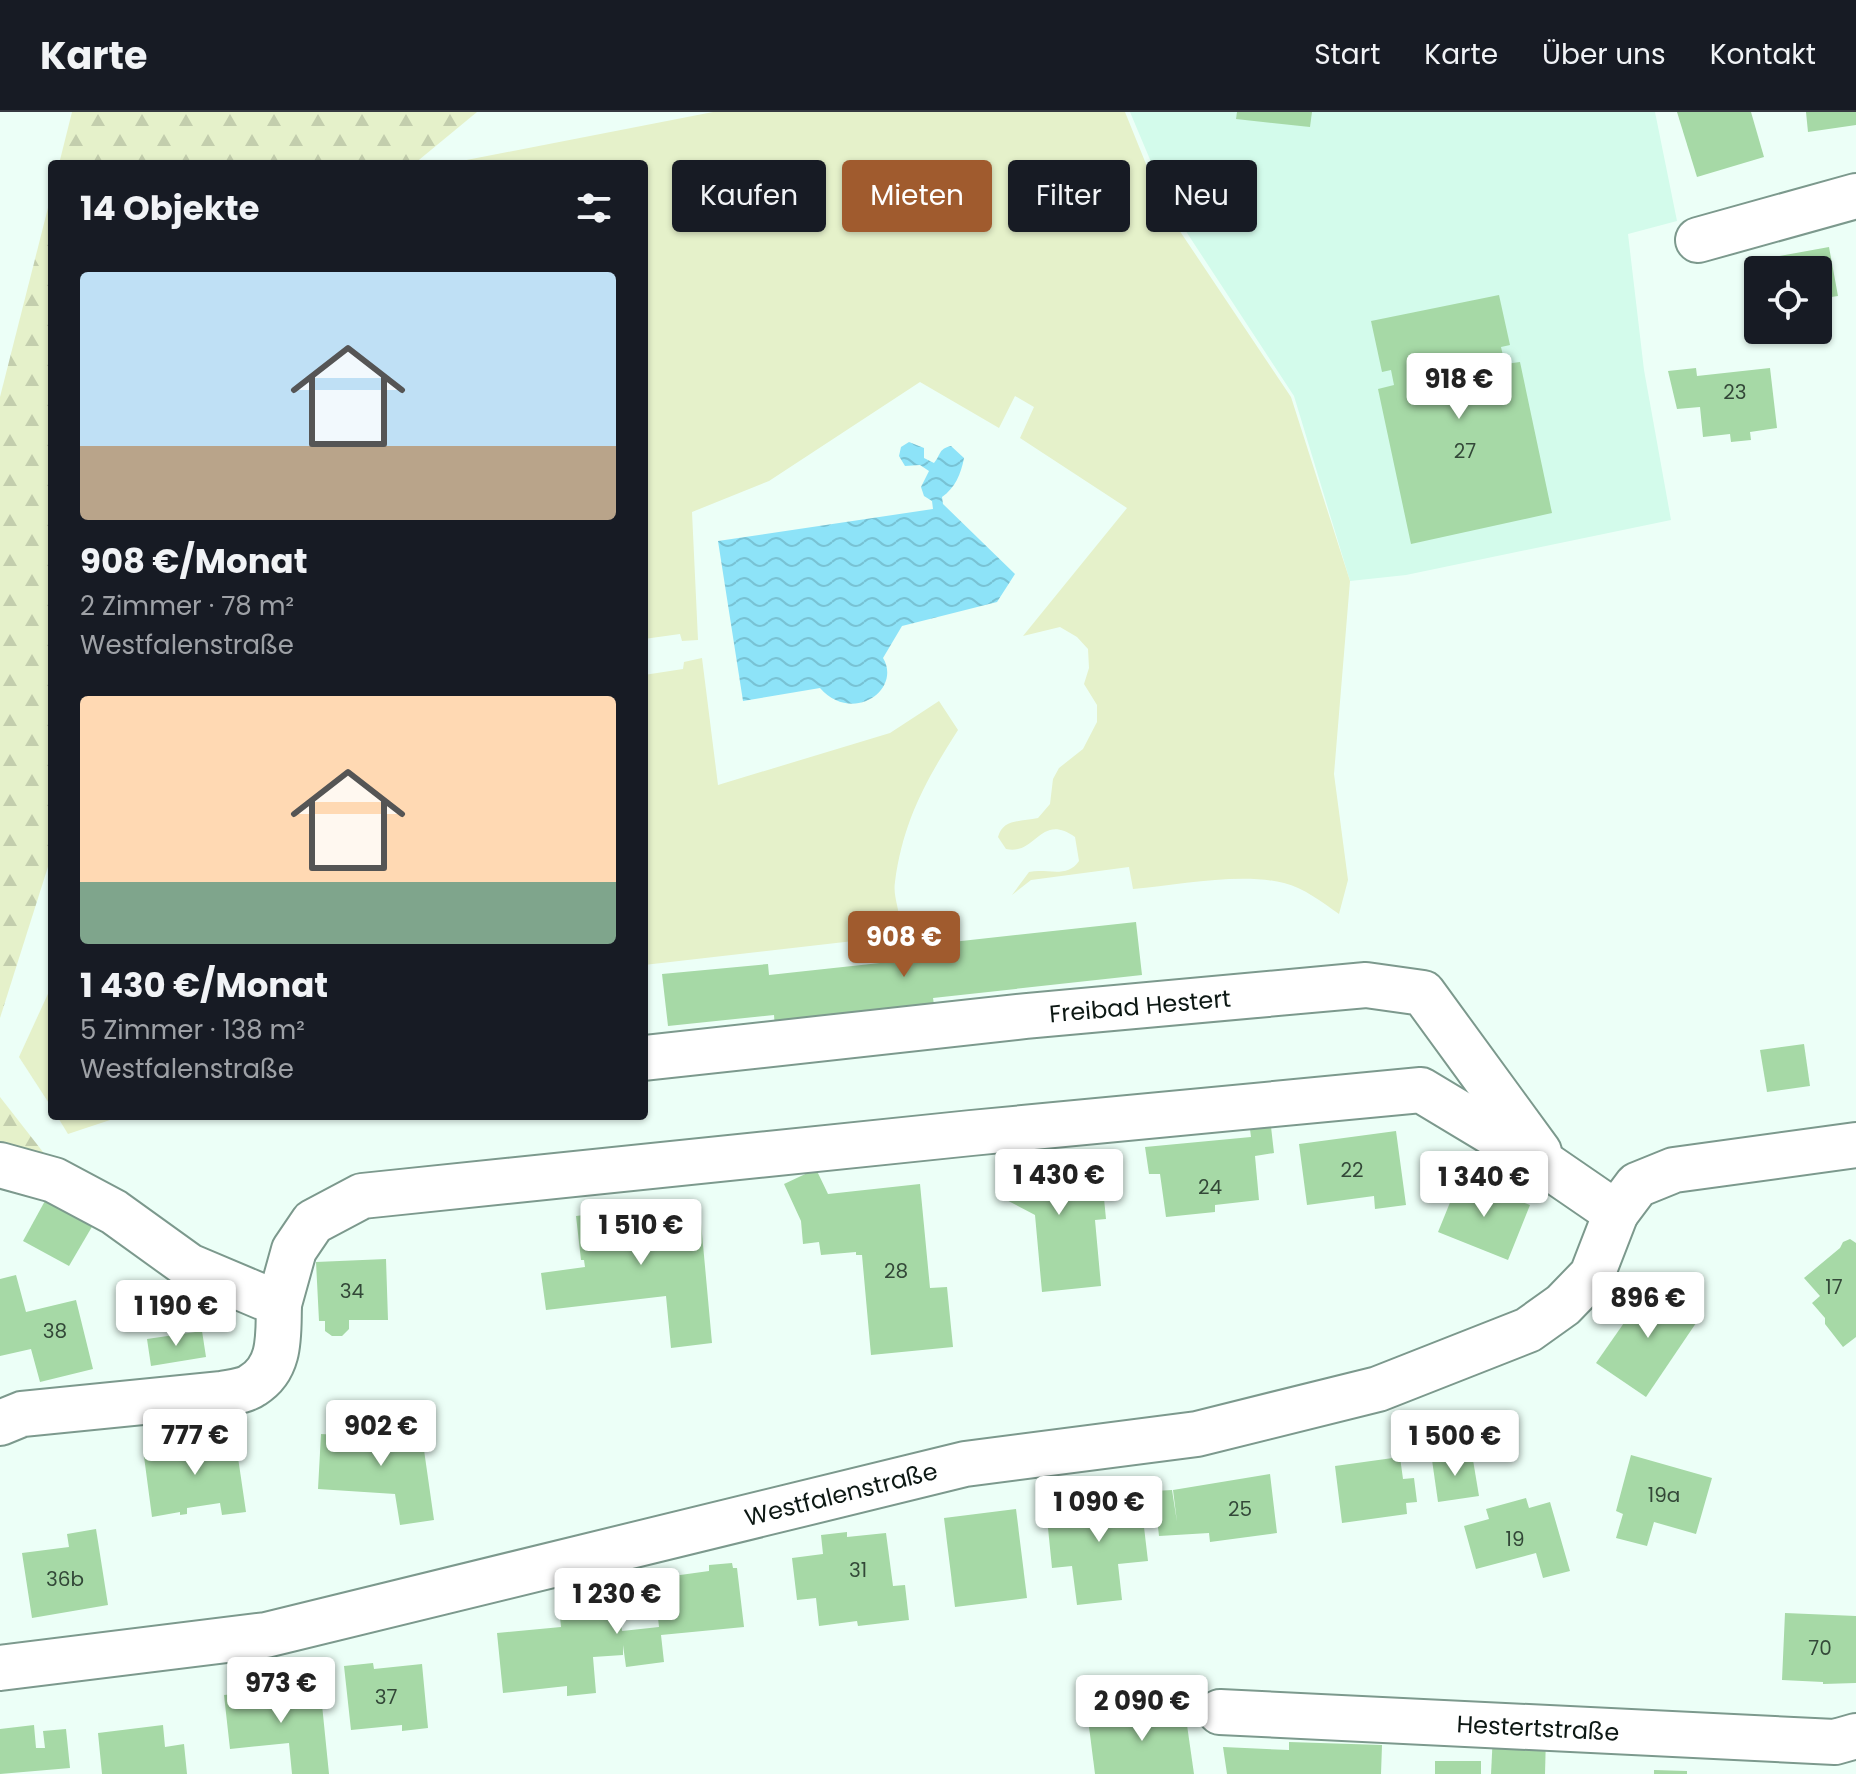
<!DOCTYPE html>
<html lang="de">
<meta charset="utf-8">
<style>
:root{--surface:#171b24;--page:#20242c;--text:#f1f3f6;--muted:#9ea1a6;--line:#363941;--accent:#a05b2e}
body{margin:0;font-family:Poppins,sans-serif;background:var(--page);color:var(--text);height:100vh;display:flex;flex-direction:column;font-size:30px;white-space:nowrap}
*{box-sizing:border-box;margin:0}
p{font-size:26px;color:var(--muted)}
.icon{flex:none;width:44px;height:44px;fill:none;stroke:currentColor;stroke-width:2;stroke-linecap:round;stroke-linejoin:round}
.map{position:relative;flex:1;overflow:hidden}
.drawer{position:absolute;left:48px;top:48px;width:600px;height:960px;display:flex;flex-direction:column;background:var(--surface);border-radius:8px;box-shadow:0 2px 6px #0004}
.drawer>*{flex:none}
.hud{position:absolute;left:672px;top:48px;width:760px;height:72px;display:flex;gap:16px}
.tools{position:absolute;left:1744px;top:144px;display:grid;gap:16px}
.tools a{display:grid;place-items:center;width:88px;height:88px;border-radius:8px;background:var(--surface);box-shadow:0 2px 6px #0004;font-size:40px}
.price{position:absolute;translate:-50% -68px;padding:0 18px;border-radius:8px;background:#fff;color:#222;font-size:26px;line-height:52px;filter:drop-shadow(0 2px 4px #0008)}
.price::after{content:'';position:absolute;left:50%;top:48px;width:24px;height:18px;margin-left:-12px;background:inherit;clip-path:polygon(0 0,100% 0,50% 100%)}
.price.selected{background:var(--accent);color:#fff}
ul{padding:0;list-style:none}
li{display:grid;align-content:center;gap:16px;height:424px;padding:0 32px}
li span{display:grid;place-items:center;height:248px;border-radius:8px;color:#555}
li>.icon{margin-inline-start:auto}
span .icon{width:144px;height:144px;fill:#fffc;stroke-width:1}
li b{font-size:34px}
h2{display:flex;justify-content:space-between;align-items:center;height:96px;padding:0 32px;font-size:34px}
.pill{padding:0 28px;border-radius:8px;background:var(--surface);box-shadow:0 2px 6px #0004;font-size:28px;line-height:72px}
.pill.selected{background:var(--accent);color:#fff}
header{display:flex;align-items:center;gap:48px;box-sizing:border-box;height:112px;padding:0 40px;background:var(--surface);border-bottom:2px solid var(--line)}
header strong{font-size:38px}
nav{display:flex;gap:44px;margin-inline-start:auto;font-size:28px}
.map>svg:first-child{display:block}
.built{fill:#d3fbeb}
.green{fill:#e5f1ca}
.forest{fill:url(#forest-firs)}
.water{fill:url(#water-waves)}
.building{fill:#a6d9a6}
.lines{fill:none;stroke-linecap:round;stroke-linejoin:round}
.minor-casing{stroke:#7c998d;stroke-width:48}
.minor{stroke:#fff;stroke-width:44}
.labels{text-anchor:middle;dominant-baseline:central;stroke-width:6;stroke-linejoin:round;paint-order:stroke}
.number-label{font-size:20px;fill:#334838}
.street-label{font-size:24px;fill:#0d1814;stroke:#fff}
</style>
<header>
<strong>Karte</strong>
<nav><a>Start</a><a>Karte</a><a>Über uns</a><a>Kontakt</a></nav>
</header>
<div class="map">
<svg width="1856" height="1662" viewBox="0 0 1856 1662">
<defs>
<pattern id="forest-firs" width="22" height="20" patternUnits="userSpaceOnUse" patternTransform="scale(2)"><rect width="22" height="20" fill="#e5f1ca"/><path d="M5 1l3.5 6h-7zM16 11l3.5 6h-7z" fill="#c3cead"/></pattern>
<pattern id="water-waves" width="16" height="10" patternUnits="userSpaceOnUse" patternTransform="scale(2)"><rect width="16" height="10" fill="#8de3f8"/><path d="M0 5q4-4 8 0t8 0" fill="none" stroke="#78c2d4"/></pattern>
</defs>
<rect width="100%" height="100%" fill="#ecfff7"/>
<path class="built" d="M 1130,0 L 1655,0 L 1677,109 L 1628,122 L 1644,258 L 1671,408 L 1406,463 L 1350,469 L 1294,284 L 1170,95 Z"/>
<g class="green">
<path d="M 713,0 L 1125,0 L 1163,94 L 1291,285 L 1350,469 L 1334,662 L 1348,768 L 1339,802 C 1322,790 1304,776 1284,771 C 1240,760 1179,773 1133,777 L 1129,755 L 1031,768 L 1012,783 L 1029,760 C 1047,756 1067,767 1079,749 L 1075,725 C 1040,700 1036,744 1006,737 L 998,725 C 1003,706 1022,710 1038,706 L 1050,692 L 1053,667 L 1059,656 L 1083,637 L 1097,610 L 1097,593 L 1084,572 L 1089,556 L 1088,537 L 1077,525 L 1060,515 L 1023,524 L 1127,396 L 1020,326 L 1034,295 L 1015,284 L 999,316 L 920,270 L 769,369 L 692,400 L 698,528 L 682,529 L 680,522 L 644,527 L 644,52 L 446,52 Z"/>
<path d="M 702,546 L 718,673 L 890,621 L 939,589 L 958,618 C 926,668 903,709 895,770 C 892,788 905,806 897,824 L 644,853 L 644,563 L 683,557 L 684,550 Z"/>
<path d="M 52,873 L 52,996 L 19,945 Z"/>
<path d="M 57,1004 L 122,1004 L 68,1022 Z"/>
</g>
<g class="forest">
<path d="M 72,0 L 477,0 L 414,52 L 59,52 Z"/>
<path d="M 52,80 L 52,742 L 0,906 L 0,285 Z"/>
<path d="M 0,985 L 50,1049 L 0,1075 Z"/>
</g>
<path class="water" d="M 909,330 L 924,336 L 924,346 L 934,351 C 941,343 938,337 951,334 L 964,346 C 961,362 955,376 942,385 L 943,392 L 1015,462 L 997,490 L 902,514 L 883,546 C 902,577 853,613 820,576 L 743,589 L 718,429 L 933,397 L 932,389 L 924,384 L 921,375 L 929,359 L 920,353 L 905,354 L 899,344 L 901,335 Z"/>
<g class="building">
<path d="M 1237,0 L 1312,0 L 1310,15 L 1236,7 Z"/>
<path d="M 1677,0 L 1751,0 L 1764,45 L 1697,65 Z"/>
<path d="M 1806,0 L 1856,0 L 1856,13 L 1808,20 Z"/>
<path d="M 1829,135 L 1838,184 L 1818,187 L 1818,158 L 1765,158 L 1763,147 Z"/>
<path d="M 1499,183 L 1510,233 L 1501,235 L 1505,252 L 1520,250 L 1552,401 L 1411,432 L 1378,277 L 1394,273 L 1391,258 L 1382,260 L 1371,209 Z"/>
<path d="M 1696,256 L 1697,264 L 1770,256 L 1777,316 L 1750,320 L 1751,328 L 1731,330 L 1730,322 L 1703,325 L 1700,295 L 1677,297 L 1668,259 Z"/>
<path d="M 1136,810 L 1142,863 L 933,886 L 935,899 L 775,916 L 774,903 L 668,914 L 662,862 L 768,852 L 769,863 L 926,846 L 925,833 Z"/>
<path d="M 1804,932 L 1810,974 L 1767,980 L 1760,938 Z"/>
<path d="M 1270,1006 L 1274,1041 L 1255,1044 L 1259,1088 L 1215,1093 L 1215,1100 L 1166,1105 L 1160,1062 L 1149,1062 L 1145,1035 L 1251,1025 L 1249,1009 Z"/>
<path d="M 1396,1019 L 1406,1093 L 1375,1097 L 1374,1084 L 1307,1093 L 1299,1032 Z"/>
<path d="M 1020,1035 L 1046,1049 L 1090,1045 L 1092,1076 L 1103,1076 L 1106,1107 L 1095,1108 L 1101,1174 L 1042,1180 L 1035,1103 L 995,1082 Z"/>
<path d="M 816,1057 L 828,1082 L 920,1072 L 930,1176 L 947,1175 L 953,1235 L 871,1243 L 862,1143 L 856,1143 L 856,1140 L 821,1143 L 819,1130 L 803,1132 L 801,1109 L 784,1072 Z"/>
<path d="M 1460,1066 L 1530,1093 L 1508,1148 L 1438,1120 Z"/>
<path d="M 46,1087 L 93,1113 L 69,1154 L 23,1129 Z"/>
<path d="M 699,1089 L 712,1231 L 671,1236 L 666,1184 L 546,1198 L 541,1161 L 585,1155 L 584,1148 L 581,1148 L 576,1104 Z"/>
<path d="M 1850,1127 L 1856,1131 L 1856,1225 L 1843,1235 L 1825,1212 L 1825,1206 L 1812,1191 L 1820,1184 L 1804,1166 L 1840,1136 L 1843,1130 Z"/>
<path d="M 386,1147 L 388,1208 L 349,1208 L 349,1217 L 342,1224 L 332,1224 L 325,1219 L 325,1209 L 319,1209 L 316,1150 Z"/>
<path d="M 16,1163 L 26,1200 L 76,1188 L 93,1257 L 40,1270 L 31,1237 L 0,1244 L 0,1167 Z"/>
<path d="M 1656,1165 L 1696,1211 L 1646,1285 L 1596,1251 Z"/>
<path d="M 202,1219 L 206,1245 L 151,1254 L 147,1227 Z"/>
<path d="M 420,1310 L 434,1408 L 400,1413 L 395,1382 L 318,1377 L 321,1322 L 376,1325 L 377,1317 Z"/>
<path d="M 235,1325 L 246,1400 L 222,1403 L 220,1391 L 187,1396 L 187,1402 L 180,1403 L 180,1400 L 152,1405 L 143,1337 Z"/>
<path d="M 1472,1342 L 1479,1384 L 1438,1390 L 1432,1348 Z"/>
<path d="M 1631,1343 L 1712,1366 L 1696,1422 L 1654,1410 L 1647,1434 L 1616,1426 L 1623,1402 L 1616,1399 Z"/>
<path d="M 1400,1345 L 1403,1367 L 1414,1366 L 1417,1390 L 1406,1391 L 1407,1402 L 1342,1411 L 1335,1354 Z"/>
<path d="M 1270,1362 L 1277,1421 L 1210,1430 L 1209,1421 L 1159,1424 L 1154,1379 L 1172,1378 L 1177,1410 L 1173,1378 Z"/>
<path d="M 1140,1381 L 1148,1449 L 1118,1452 L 1122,1488 L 1077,1493 L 1072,1454 L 1052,1456 L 1047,1406 L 1077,1402 L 1075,1385 L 1096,1383 L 1096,1387 Z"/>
<path d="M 1526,1386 L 1529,1396 L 1550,1390 L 1570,1459 L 1543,1466 L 1536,1441 L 1476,1457 L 1464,1414 L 1489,1407 L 1486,1397 Z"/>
<path d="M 1016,1397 L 1027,1486 L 955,1495 L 944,1406 Z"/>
<path d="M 96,1417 L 108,1493 L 32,1506 L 22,1441 L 69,1435 L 67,1422 Z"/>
<path d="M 847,1420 L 847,1425 L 886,1421 L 893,1474 L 905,1473 L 909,1508 L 858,1514 L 857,1509 L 819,1514 L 816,1486 L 797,1488 L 792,1446 L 823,1442 L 821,1423 Z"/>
<path d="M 732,1451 L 733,1456 L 737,1456 L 744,1515 L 661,1523 L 664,1550 L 626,1555 L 623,1533 L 623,1543 L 593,1545 L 596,1581 L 567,1584 L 567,1574 L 503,1581 L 497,1521 L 561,1515 L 560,1505 L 588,1502 L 589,1506 L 620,1504 L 622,1519 L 659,1515 L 656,1488 L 675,1486 L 673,1464 L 709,1459 L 709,1453 Z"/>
<path d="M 1785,1501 L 1856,1504 L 1856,1571 L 1823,1572 L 1823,1570 L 1782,1568 Z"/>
<path d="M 373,1551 L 374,1557 L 422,1552 L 428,1616 L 402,1619 L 402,1613 L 351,1618 L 344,1554 Z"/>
<path d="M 320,1573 L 329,1662 L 292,1662 L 289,1631 L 230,1637 L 224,1583 Z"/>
<path d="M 1184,1592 L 1194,1662 L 1095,1662 L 1088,1607 Z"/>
<path d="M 34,1613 L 36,1636 L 45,1636 L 43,1619 L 66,1617 L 70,1656 L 0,1662 L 0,1617 Z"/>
<path d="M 163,1613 L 165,1635 L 184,1632 L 187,1662 L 102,1662 L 98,1621 Z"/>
<path d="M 1493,1622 L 1546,1623 L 1545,1662 L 1491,1662 Z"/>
<path d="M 1289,1630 L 1382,1633 L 1381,1662 L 1227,1662 L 1223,1635 L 1289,1638 Z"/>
<rect x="1435" y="1649" width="46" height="13"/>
<path d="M 1654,1658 L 1687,1659 L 1687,1662 L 1654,1662 Z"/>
</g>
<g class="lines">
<defs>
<g id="minor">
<path d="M 1698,128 L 1856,84"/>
<path d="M 644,946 L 1026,904 L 1366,873 L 1423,881 L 1539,1040"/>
<path d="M 0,1053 L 54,1068 L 114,1100 L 189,1154 L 279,1192 C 278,1222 282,1255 253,1273 C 245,1279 231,1280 222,1282 L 22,1302 L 0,1311"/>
<path d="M 279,1192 L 294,1138 L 313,1110 L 362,1084 L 971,1021 L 1421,978 L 1549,1055 L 1616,1101 L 1637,1073 L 1674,1058 L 1856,1033"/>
<path d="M 0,1556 L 266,1523 L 965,1352 L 1197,1322 L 1378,1277 L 1528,1218 L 1563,1193 L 1592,1163 L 1616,1101"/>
<path d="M 1220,1600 L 1835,1630 L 1856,1624"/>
</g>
</defs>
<use href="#minor" class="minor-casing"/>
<use href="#minor" class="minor"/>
</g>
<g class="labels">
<g class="number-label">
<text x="1735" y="280">23</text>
<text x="1465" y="339">27</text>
<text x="1352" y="1058">22</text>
<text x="1210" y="1075">24</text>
<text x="896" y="1159">28</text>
<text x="1834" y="1175">17</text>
<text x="352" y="1179">34</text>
<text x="55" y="1219">38</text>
<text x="1664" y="1383">19a</text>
<text x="1240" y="1397">25</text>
<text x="1515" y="1427">19</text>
<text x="858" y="1458">31</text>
<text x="65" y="1467">36b</text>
<text x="1820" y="1536">70</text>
<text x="386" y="1585">37</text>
</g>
<g class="street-label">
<text transform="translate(1140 894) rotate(-5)">Freibad Hestert</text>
<text transform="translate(841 1382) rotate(-14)">Westfalenstraße</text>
<text transform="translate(1538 1616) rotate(3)">Hestertstraße</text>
</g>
</g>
</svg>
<div class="tools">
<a><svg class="icon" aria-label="locate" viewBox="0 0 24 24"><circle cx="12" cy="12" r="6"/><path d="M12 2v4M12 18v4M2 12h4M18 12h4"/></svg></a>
</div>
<b class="price" style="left:1459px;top:309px">918 €</b>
<b class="price selected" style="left:904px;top:867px">908 €</b>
<b class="price" style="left:1059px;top:1105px">1 430 €</b>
<b class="price" style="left:1484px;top:1107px">1 340 €</b>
<b class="price" style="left:641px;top:1155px">1 510 €</b>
<b class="price" style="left:1648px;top:1228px">896 €</b>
<b class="price" style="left:176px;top:1236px">1 190 €</b>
<b class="price" style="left:381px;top:1356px">902 €</b>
<b class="price" style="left:195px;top:1365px">777 €</b>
<b class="price" style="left:1455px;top:1366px">1 500 €</b>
<b class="price" style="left:1099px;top:1432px">1 090 €</b>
<b class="price" style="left:617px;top:1524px">1 230 €</b>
<b class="price" style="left:281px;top:1613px">973 €</b>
<b class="price" style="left:1142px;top:1631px">2 090 €</b>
<div class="hud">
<a class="pill">Kaufen</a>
<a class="pill selected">Mieten</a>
<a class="pill">Filter</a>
<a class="pill">Neu</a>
</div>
<section class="drawer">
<h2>14 Objekte<svg class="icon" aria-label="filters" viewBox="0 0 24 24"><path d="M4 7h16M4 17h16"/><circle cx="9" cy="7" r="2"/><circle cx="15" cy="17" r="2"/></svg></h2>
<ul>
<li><span style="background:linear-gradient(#bfe0f5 70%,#b9a48a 0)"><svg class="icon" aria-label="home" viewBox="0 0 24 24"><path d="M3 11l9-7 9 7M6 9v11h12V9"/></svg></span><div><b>908 €/Monat</b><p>2 Zimmer · 78 m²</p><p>Westfalenstraße</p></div></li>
<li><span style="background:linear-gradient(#ffd9b3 75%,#7fa58c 0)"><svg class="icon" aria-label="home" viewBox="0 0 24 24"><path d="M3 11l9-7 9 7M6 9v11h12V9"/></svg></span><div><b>1 430 €/Monat</b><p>5 Zimmer · 138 m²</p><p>Westfalenstraße</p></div></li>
</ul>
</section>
</div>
